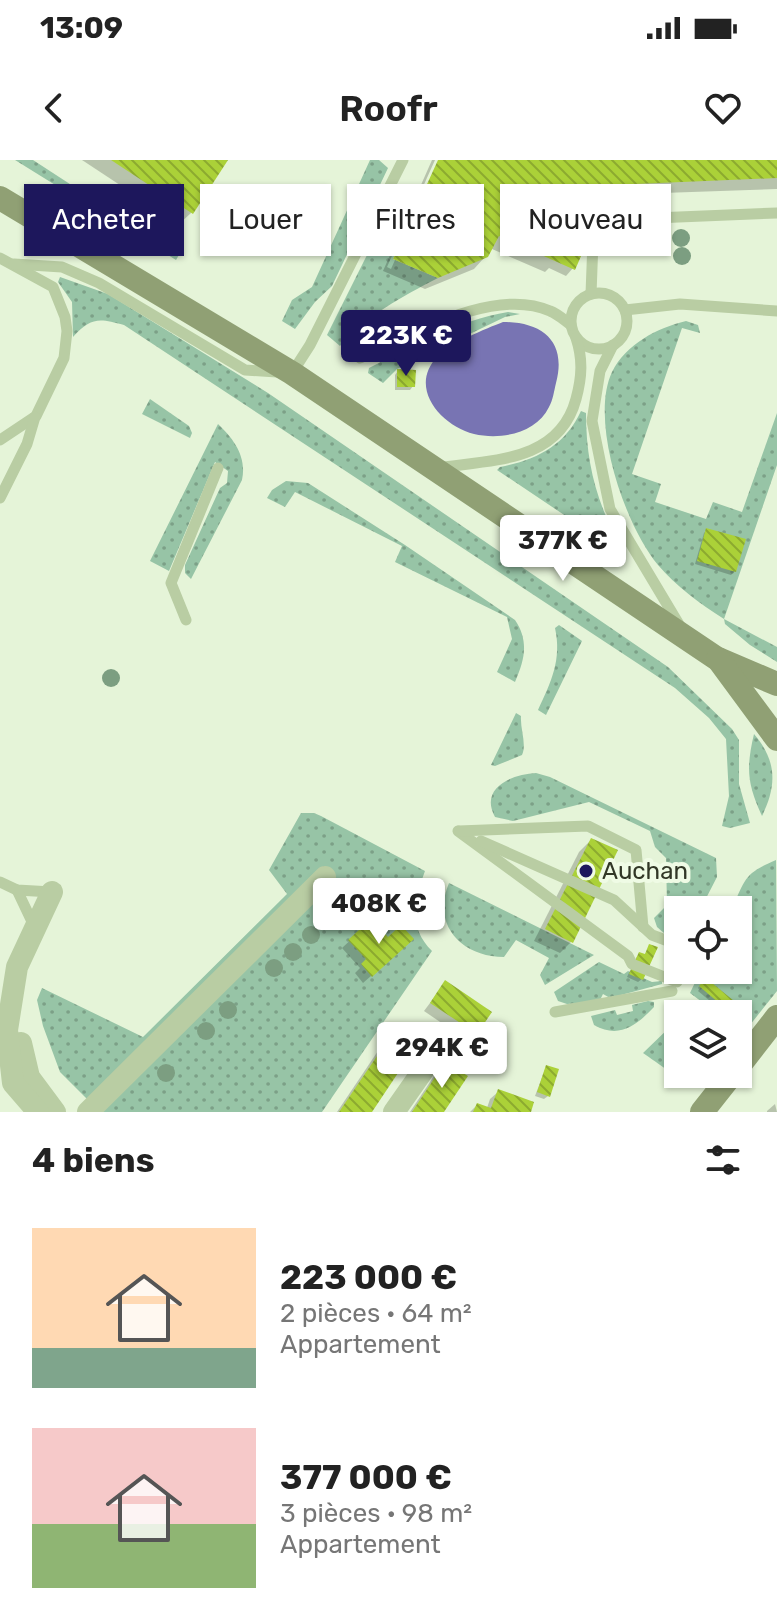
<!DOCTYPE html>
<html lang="fr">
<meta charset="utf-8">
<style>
:root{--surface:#fff;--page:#f2f2f2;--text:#222;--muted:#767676;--accent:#1d175c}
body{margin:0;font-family:Rubik,sans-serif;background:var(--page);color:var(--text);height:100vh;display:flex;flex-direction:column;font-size:30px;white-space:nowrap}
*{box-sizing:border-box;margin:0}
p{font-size:26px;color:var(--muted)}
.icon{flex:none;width:44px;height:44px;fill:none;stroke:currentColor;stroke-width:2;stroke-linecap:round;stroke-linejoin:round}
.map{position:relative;height:952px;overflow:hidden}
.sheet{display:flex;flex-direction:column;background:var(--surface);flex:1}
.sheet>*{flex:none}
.banner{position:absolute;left:24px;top:24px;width:730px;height:72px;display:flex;gap:16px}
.fabs{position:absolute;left:664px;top:736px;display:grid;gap:16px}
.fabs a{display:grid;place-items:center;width:88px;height:88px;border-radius:0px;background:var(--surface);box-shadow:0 2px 6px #0004;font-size:40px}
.price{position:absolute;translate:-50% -68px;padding:0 18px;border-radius:8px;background:#fff;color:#222;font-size:26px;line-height:52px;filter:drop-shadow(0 2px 4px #0008)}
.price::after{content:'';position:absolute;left:50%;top:48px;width:24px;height:18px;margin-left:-12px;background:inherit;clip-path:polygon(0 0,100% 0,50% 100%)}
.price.on{background:var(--accent);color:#fff}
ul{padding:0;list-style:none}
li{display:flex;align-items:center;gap:24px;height:200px;padding:0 32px}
li span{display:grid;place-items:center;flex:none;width:224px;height:160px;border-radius:0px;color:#555}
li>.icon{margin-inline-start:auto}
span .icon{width:96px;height:96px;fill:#fffc;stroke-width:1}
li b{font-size:34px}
h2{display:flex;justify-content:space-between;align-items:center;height:96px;padding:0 32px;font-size:34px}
.tag{padding:0 28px;border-radius:0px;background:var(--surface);box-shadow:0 2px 6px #0004;font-size:28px;line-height:72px}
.tag.on{background:var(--accent);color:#fff}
.status{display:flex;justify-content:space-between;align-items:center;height:56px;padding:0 40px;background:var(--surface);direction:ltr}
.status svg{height:22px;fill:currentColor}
header{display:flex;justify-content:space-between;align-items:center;height:104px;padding:0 32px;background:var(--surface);font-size:36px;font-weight:600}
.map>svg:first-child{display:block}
.grass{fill:url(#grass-dots)}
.water{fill:#7874b3}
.shadow{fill:#0003}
.building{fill:url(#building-back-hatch)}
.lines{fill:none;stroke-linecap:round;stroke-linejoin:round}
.lane{stroke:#b9cda3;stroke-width:11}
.street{stroke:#b9cda3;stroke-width:22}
.secondary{stroke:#90a074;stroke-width:24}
.tree{fill:#7c9e81}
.poi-dot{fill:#1d175c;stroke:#effbe5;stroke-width:3}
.labels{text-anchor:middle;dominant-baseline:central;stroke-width:8;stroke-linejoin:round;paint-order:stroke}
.poi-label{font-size:24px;fill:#313726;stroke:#effbe5;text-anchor:start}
</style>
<div class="status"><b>13:09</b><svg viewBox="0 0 49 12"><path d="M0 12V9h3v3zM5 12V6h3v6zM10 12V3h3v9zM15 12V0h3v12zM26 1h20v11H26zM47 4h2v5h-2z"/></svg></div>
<header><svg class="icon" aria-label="back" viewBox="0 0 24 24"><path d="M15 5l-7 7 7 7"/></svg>Roofr<svg class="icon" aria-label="heart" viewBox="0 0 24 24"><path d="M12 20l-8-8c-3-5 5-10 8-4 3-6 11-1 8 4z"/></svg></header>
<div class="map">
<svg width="777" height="952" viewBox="0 0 777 952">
<defs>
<pattern id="grass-dots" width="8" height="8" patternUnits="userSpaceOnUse" patternTransform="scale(2)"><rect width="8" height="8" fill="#97c4a6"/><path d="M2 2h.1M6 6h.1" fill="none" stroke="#7ca087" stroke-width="1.8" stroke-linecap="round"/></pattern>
<pattern id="building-back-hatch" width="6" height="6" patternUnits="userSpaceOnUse" patternTransform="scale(2)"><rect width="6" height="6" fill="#abd138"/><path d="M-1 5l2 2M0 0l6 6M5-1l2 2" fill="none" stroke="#8caa2f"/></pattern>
</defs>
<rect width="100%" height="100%" fill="#e5f4d8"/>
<g class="grass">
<path d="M 15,0 L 33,0 L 179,95 L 176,100 Z"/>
<path d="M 370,0 L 379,0 L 388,8 L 332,126 L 315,142 L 295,169 L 282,161 L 292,140 L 312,127 Z"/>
<path d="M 396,37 L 417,48 L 393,99 L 438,118 C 401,137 368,155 340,186 L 327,175 Z"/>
<path d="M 60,117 L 108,134 L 268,233 L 668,507 L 732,569 L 739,580 L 739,624 L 750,663 L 730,668 L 722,666 L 729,636 L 726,579 L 709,558 L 675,528 L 124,165 C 99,158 91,157 73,177 L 72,142 L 58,122 Z"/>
<path d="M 508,152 L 520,154 L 505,157 L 397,209 L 383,223 L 368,213 L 369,208 C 414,185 459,160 508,152 Z"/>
<path d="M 686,161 L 698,165 L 700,173 L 682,168 L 632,314 L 661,324 L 655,342 L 706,359 L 713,342 L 742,352 L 777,253 L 777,305 L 724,459 L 777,487 L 777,502 L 750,485 L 725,464 L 724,459 C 699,443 677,427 658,405 C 625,366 589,261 612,212 C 626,184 657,168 686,161 Z"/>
<path d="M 150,239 L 189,266 L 192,273 L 190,278 L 142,254 Z"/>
<path d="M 581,251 L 586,253 C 586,304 597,343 621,388 L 618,391 L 497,310 L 500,307 C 536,300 565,286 581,251 Z"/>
<path d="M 218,264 C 234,279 247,297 242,320 L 191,419 L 185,413 L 185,405 L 220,328 L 227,323 L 228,311 L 215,302 L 169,411 L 150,401 Z"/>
<path d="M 286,321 L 308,323 L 405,385 L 515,460 C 529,481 525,499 515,522 L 497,512 L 512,479 L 507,457 L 395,402 L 402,386 L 295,332 L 285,347 L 267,338 L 272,330 Z"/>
<path d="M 559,465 L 582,481 L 546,555 L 538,550 C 551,522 562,500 555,468 Z"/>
<path d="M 516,553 L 521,556 C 520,569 527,584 522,595 L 495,606 L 491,605 Z"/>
<path d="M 754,574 C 777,601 777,625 762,656 C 747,624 746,608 754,574 Z"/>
<path d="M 536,613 L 550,617 L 716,698 L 717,717 L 700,750 L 678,750 L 678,774 L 664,773 L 657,767 L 654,758 L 667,745 L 666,698 L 655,687 L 650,671 L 589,642 L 513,661 L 495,657 C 479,628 512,614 536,613 Z"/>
<path d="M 301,653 L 314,653 L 321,656 L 425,711 C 414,741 408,767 432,791 L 322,952 L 100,952 L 60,912 L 43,866 L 37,840 L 42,828 L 143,877 L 287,734 L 269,710 Z"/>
<path d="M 776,700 L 777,831 L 738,880 L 738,854 L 695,854 L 702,842 L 690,833 L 701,810 L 738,810 L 738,750 L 731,750 C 746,719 743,714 776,700 Z"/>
<path d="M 449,723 L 594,795 L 545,825 L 540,815 L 549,798 L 516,780 L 504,797 C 462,797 431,765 449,723 Z"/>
<path d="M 599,802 L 624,814 L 628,811 L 652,822 L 662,821 L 662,824 L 610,838 L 603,834 L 599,842 L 567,844 L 558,841 L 554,832 Z"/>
<path d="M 648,841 L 654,842 L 654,847 C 636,866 619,879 594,865 L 591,856 L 615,850 L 617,855 L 633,851 L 632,845 Z"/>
<path d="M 673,864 L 678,865 L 678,914 L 711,914 C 688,931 663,906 643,893 Z"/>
</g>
<path class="water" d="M 503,162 C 543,162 567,182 556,223 C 554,231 553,240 549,247 C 536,274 500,280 474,274 C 441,266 407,227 438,196 C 451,183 485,169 503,162 Z"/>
<g class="shadow">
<path d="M 82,0 L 225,0 L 191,53 L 179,64 Z"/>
<path d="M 432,0 L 435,0 L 387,107 L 391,109 L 439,0 L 777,0 L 777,29 L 605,35 L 573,108 L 566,116 L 549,108 L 545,112 L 492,89 L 474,109 L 425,129 L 383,111 Z"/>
<path d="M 398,211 L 413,226 L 410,230 L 395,230 L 395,215 Z"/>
<path d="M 707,370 L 735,411 L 731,415 L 695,404 L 704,373 Z"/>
<path d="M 591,680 L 571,782 L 560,793 L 534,781 L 579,692 Z"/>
<path d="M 371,761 L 388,779 L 404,787 L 363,823 L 355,813 L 360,808 L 342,788 Z"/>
<path d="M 650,786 L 642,819 L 638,822 L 627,817 L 636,798 L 639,794 L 644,796 Z"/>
<path d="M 706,821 L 731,841 L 722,851 L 698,831 Z"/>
<path d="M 445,823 L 489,853 L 468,881 L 424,851 Z"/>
<path d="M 396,871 L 369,952 L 337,952 L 384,882 Z"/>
<path d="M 445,904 L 441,952 L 410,952 L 434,916 Z"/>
<path d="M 546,907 L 548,936 L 544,939 L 535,936 Z"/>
<path d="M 498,932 L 529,952 L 470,952 L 477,945 L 487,948 L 490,939 Z"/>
<path d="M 775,944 L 777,952 L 767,952 L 767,951 Z"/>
</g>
<g class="building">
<path d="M 111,0 L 228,0 L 193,54 Z"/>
<path d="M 438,0 L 777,0 L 777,18 L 612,25 L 575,110 L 499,76 L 488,97 L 438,118 L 393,99 Z"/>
<path d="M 397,209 L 416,210 L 415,227 L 397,227 Z"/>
<path d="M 706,368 L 746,379 L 736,412 L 697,401 Z"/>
<path d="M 591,678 L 618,690 L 573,783 L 545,769 Z"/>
<path d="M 371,759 L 388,777 L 401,765 L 414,779 L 372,817 L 361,804 L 366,799 L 348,780 Z"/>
<path d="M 649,784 L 658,787 L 643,820 L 629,814 L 639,792 L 645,794 Z"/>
<path d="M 706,818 L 734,841 L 726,849 L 699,826 Z"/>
<path d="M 445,820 L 492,852 L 477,874 L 430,843 Z"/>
<path d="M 396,868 L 418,883 L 372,952 L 339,952 Z"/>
<path d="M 445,902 L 468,916 L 444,952 L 412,952 Z"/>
<path d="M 546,905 L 559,909 L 550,937 L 537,932 Z"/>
<path d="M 498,929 L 534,942 L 531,952 L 473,952 L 477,943 L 491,948 Z"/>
</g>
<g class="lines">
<g class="lane">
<path d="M 0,98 L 53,127 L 65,157 L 67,171 L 64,198 L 36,256 L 0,280"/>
<path d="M 14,104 L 62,107 L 99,123 L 245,210 L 292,213 L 310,185 L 403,0"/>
<circle cx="599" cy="161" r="28"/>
<path d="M 591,134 L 593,81 L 606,60 L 777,53"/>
<path d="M 625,150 L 680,144 L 777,151"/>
<path d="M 613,185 L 600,211 L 592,261 L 610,349 L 680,466"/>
<path d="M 360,198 C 412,175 494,126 550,151 C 558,154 564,160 571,165"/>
<path d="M 436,308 C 490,300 559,303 576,239 C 582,217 583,199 576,178"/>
<path d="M 0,338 L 27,284 L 35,257"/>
<path d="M 186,460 L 171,423 L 218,308"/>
<path d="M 458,671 L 628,796 L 632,804 L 677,822"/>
<path d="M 459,671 L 588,666 L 636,690 L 643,767"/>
<path d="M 481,681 L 614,740 L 652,775 L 668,781 L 678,779"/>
<path d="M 0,722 L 17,730 L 52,732"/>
<path d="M 17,730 L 35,768"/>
<path d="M 555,852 L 672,831"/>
</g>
<g class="street">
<path d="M 21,883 L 29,917 L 55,952"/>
<path d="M 38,952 L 13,923 L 7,870 L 17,807 L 52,732"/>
<path d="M 88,952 L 325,717"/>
<path d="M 394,952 L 448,875"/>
</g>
<g class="secondary">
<path d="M 0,38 L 292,213 L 716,498 L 777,524"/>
<path d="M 718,499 L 777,579"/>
<path d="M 738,907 L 777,857"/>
<path d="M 702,952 L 732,914"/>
</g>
</g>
<g class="tree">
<circle cx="681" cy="78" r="9"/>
<circle cx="682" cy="96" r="9"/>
<circle cx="111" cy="518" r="9"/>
<circle cx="311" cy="775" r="9"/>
<circle cx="293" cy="792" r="9"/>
<circle cx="274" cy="808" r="9"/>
<circle cx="228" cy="850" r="9"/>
<circle cx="206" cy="871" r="9"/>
<circle cx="166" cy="913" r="9"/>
</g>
<circle class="poi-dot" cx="586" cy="711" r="8"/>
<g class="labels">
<g class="poi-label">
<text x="602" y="711">Auchan</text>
</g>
</g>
</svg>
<div class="fabs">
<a><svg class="icon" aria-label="locate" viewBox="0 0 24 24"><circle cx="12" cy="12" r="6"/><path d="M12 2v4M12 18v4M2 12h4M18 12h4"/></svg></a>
<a><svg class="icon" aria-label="layers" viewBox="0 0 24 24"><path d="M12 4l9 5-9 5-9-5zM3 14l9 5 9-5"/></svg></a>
</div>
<b class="price on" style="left:406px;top:218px">223K €</b>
<b class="price" style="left:563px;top:423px">377K €</b>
<b class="price" style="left:379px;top:786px">408K €</b>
<b class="price" style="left:442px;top:930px">294K €</b>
<div class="banner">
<a class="tag on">Acheter</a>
<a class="tag">Louer</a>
<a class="tag">Filtres</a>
<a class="tag">Nouveau</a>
</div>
</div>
<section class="sheet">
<h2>4 biens<svg class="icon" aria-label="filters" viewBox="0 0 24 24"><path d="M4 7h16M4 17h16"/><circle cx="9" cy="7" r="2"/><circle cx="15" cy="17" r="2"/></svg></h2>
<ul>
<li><span style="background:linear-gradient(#ffd9b3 75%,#7fa58c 0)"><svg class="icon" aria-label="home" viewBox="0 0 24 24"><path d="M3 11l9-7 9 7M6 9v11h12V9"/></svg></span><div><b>223 000 €</b><p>2 pièces · 64 m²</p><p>Appartement</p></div></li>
<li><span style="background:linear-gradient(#f6c9c9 60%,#8fb573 0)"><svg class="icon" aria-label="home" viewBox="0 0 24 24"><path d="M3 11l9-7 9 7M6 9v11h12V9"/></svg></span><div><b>377 000 €</b><p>3 pièces · 98 m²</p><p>Appartement</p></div></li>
</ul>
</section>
